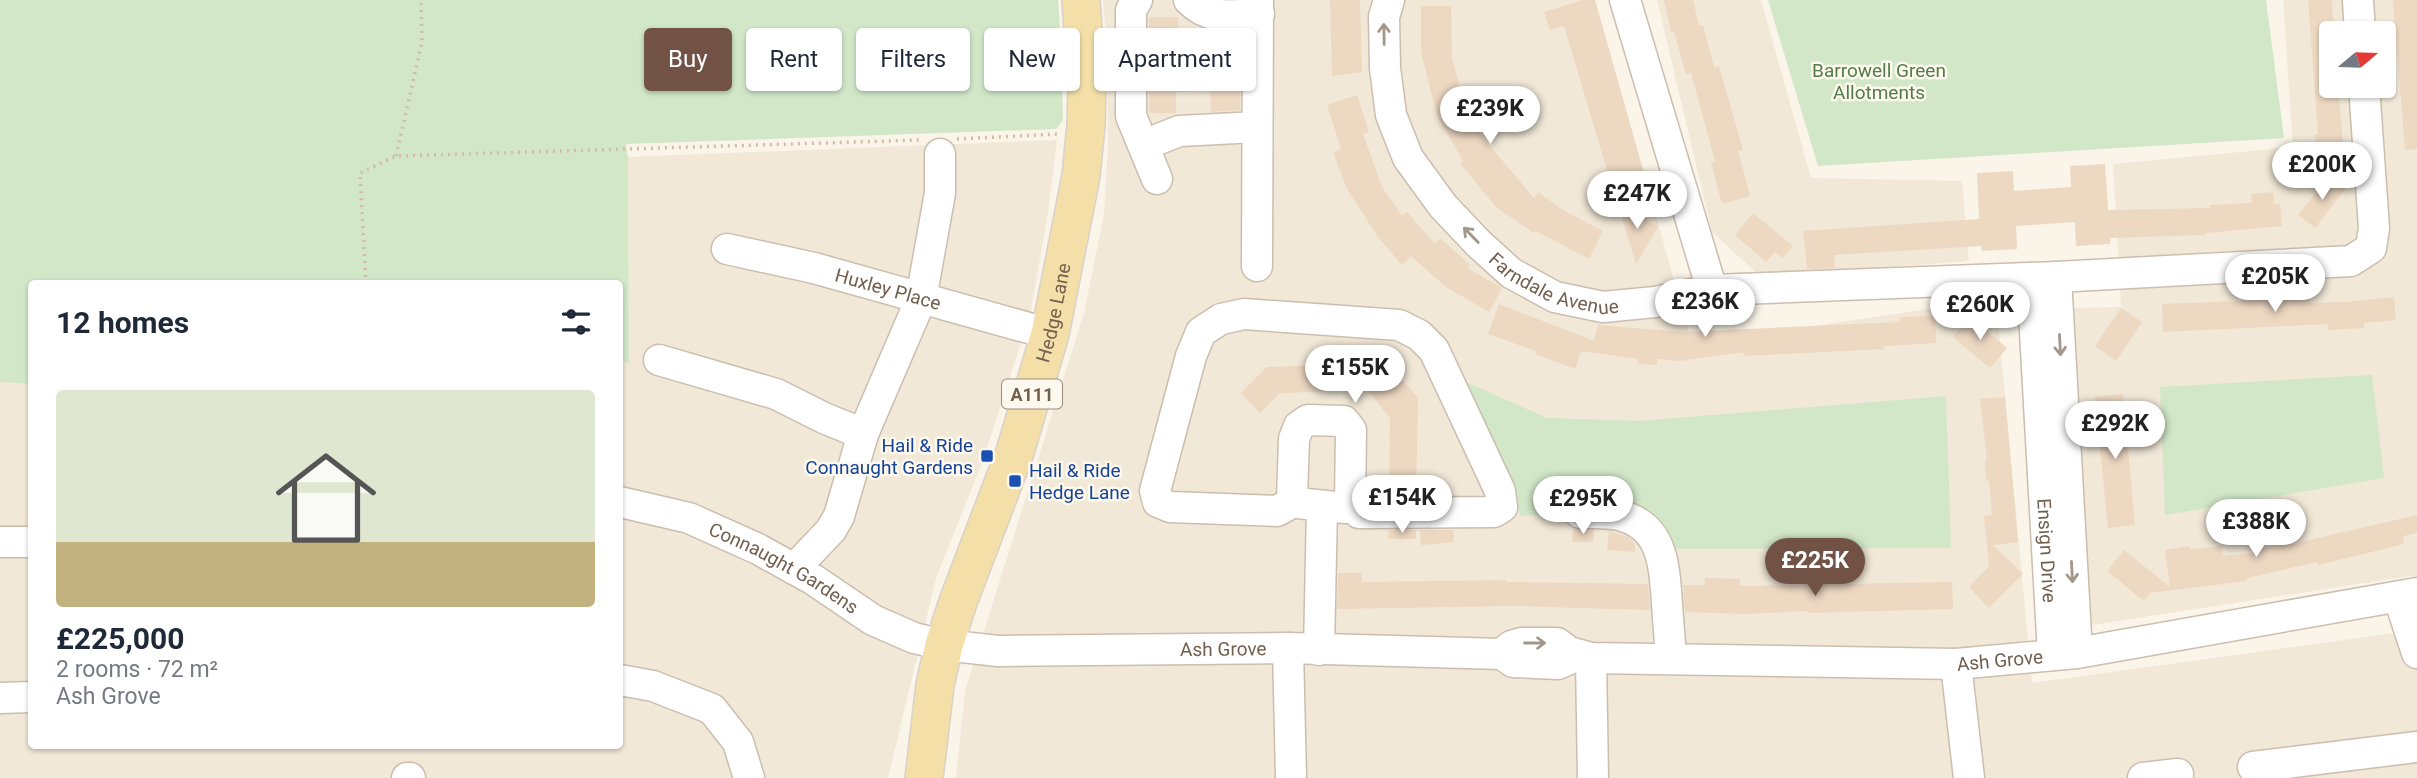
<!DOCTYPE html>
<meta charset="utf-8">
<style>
:root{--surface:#fff;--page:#f6f6f7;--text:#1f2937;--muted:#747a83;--accent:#735246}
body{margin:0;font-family:Roboto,sans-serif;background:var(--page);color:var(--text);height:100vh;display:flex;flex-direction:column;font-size:26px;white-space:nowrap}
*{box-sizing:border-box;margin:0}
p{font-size:23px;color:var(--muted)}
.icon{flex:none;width:38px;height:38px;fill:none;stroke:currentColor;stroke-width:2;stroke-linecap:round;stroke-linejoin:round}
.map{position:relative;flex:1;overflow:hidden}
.sheet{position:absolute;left:28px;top:280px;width:595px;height:469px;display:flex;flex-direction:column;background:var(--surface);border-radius:7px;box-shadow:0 2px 5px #0004}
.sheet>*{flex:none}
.guide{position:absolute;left:644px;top:28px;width:665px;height:63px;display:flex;gap:14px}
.needle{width:46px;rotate:71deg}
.fabs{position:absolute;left:2319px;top:21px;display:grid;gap:14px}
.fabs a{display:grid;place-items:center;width:77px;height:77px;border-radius:7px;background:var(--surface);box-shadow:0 2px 5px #0004;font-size:35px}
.price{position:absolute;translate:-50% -60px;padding:0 16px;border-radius:24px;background:#fff;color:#222;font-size:23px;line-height:46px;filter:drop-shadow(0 2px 4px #0008)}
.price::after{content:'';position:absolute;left:50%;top:42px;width:21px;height:16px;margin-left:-10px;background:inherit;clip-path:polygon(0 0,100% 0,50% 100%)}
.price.on{background:var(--accent);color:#fff}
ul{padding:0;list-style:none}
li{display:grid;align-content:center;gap:14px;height:371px;padding:0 28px}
li span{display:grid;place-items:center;height:217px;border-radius:7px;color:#555}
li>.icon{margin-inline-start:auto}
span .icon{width:126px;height:126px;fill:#fffc;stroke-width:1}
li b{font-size:30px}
h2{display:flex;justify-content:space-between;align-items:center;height:84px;padding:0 28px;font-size:30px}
.chip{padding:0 24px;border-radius:7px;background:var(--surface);box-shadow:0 2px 5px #0004;font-size:24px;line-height:63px}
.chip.on{background:var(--accent);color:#fff}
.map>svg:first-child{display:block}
.residential{fill:#f1e8d7;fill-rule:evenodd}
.green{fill:#d1e7c8}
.building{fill:#edd8c2}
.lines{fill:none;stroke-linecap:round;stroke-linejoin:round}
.minor-casing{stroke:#ccbeaf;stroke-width:33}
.major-casing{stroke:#d8d2cd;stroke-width:40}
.path{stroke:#d2bca5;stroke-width:3.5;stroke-dasharray:2 5;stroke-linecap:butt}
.minor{stroke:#fff;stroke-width:30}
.major{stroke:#f3dfa7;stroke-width:37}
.oneway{stroke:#a3978c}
.transit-dot{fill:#1a4fb4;stroke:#fdf9ee;stroke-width:2.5}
.labels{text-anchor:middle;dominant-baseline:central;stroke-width:5;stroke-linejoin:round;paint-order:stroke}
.shield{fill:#fdf9ee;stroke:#9c8d7e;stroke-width:2}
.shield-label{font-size:18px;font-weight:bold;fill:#725f4e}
.park-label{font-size:19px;fill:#547c4b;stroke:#fdf9ee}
.street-label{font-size:19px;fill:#725f4e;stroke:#fdf9ee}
.transit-label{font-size:19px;fill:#164399;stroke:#fdf9ee;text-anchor:end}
</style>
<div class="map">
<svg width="2417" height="778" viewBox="0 0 2417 778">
<rect width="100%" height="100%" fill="#faf5e8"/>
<g class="residential">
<path d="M 1103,0 L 1595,0 L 1692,344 L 1996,299 L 2032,683 L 2417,630 L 2417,778 L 956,778 L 965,691 L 1084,313 L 1104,215 L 1108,147 L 1107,46 Z"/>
<path d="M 1657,0 L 1761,0 L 1811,178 L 1962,181 L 1969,261 L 1760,276 L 1712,232 Z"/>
<path d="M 2283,0 L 2417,0 L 2417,575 L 2092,625 L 2071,308 L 2121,307 L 2113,164 L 2293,147 ZM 2331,33 L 2384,33 L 2384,86 L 2331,86 Z"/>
<path d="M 1057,140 L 1048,213 L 1030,315 L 982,463 L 936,578 L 888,778 L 0,778 L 0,382 L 31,384 L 32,746 L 620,746 L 620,361 L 629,363 L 628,157 Z"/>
</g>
<g class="green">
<path d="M 0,0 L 1058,0 L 1061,45 L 1063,120 L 1056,129 L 626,144 L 628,157 L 629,363 L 620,361 L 620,284 L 32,284 L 31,384 L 0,382 Z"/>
<path d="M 1768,0 L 2266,0 L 2284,138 L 1818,166 Z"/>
<path d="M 2372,375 L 2384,478 L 2165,515 L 2160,387 Z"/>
<path d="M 1466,382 L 1547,418 L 1639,421 L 1946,396 L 1951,548 L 1672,549 L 1626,511 L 1521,516 Z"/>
</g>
<g class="building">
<path d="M 1330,0 L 1360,0 L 1362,72 L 1332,76 Z"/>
<path d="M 1583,0 L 1595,0 L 1649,191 L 1616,200 L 1564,26 L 1550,30 L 1544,12 Z"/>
<path d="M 1664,0 L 1693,0 L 1699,26 L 1703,25 L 1714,67 L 1719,66 L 1743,150 L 1738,151 L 1750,196 L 1722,204 L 1711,162 L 1715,161 L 1691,73 L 1686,74 L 1674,32 L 1671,32 Z"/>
<path d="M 2308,0 L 2332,0 L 2334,33 L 2331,33 L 2331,86 L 2338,86 L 2344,156 L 2317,158 L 2315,135 L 2318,134 Z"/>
<path d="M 2393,0 L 2417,0 L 2417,149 L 2405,150 Z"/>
<path d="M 1421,6 L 1451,6 L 1452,58 L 1466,110 L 1479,133 L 1534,198 L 1538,192 L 1563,210 L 1603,231 L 1589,259 L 1536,231 L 1534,233 L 1496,207 L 1460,163 L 1463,161 L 1437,116 L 1421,52 Z"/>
<path d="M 1149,17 L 1178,17 L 1179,64 L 1240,64 L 1240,110 L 1211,112 L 1210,91 L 1176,92 L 1176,113 L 1149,113 Z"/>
<path d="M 1357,95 L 1369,132 L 1363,134 L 1382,187 L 1402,216 L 1407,212 L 1435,244 L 1440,238 L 1470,265 L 1467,268 L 1502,288 L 1489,312 L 1446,287 L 1411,256 L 1402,265 L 1378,237 L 1347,189 L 1333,152 L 1341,149 L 1327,105 Z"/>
<path d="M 2105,164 L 2108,210 L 2210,208 L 2210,205 L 2252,203 L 2251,194 L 2273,192 L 2274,204 L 2280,204 L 2282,226 L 2205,233 L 2205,235 L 2110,238 L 2110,244 L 2076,246 L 2075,222 L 2016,226 L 2017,249 L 1982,251 L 1981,246 L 1834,255 L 1835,268 L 1807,269 L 1803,231 L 1979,219 L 1977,173 L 2013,171 L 2014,191 L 2071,187 L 2070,166 Z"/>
<path d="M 2329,176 L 2345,189 L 2315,228 L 2298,215 Z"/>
<path d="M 1617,202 L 1658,227 L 1636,264 Z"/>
<path d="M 1753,213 L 1793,246 L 1783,258 L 1775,252 L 1766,262 L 1735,235 Z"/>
<path d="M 2394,297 L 2396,320 L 2364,323 L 2364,328 L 2328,330 L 2328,324 L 2163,332 L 2162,304 L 2310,298 L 2310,303 L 2346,302 Z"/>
<path d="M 1499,304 L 1594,341 L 1598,325 L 1683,332 L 1900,322 L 1900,317 L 1935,316 L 1936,343 L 1883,346 L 1884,349 L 1744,356 L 1744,352 L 1680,361 L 1657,359 L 1657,365 L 1638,364 L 1638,359 L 1581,351 L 1575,369 L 1535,354 L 1536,351 L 1488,334 Z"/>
<path d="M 2121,308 L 2142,322 L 2116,361 L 2095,346 Z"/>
<path d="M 1970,317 L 2007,348 L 1990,368 L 1953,337 Z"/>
<path d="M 1388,363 L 1418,398 L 1416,495 L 1389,495 L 1390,418 L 1367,390 L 1280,393 L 1260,413 L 1241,393 L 1267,367 Z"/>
<path d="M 2123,394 L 2135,525 L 2108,528 L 2095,397 Z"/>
<path d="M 2005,397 L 2018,542 L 1993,545 L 2023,574 L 1989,608 L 1969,587 L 1989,566 L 1984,516 L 1992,515 L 1989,480 L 1986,481 L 1985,459 L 1987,459 L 1980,399 Z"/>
<path d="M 2417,515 L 2417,533 L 2403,536 L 2404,544 L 2318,565 L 2317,562 L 2247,578 L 2247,581 L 2150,593 L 2144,601 L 2107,571 L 2124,550 L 2170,587 L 2165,550 L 2190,546 L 2191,549 L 2222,546 L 2223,556 L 2255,553 L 2255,550 L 2291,541 L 2292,544 Z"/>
<path d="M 1573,529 L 1594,530 L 1593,542 L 1572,542 Z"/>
<path d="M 1389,530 L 1416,530 L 1416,539 L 1388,539 Z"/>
<path d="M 1420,530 L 1453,530 L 1454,542 L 1421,545 Z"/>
<path d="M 1609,531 L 1626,536 L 1633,541 L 1635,544 L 1635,552 L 1607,550 Z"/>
<path d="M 1338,573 L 1362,573 L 1362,582 L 1506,580 L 1506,582 L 1648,584 L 1650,610 L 1515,606 L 1337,609 Z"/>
<path d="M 1705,578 L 1740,579 L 1740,586 L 1952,582 L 1953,609 L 1808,613 L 1807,611 L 1745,614 L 1685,612 L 1683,585 L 1705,585 Z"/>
</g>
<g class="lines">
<defs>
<g id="minor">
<path d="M 1137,0 L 1131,10 L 1131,116 L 1157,179"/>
<path d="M 1189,0 C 1210,21 1231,15 1259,14"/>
<path id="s1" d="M 1389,0 L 1384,17 L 1385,68 L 1391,115 L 1408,158 L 1443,206 L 1478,243 L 1511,273 L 1555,297 L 1603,307 L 1655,302 L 1712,290 L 2056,277 L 2351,261 L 2371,248 L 2374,228 L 2364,86"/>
<path d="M 1625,0 L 1712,290"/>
<path d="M 2358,0 L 2360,33"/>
<path d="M 1144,145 L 1179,131 L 1257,127"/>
<path id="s2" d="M 727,249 L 814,268 L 1050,334"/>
<path d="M 1257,266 L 1258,0"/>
<path d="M 2056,277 L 2077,653"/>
<path id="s3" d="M 2032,278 L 2053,655"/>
<path d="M 659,360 L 776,394 L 824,418 L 863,434"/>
<path d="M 1308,420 L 1344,421 L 1351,430 L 1350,504 L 1345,508 L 1297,503 L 1292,498 L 1294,439 L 1299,426 Z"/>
<path d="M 1295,501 L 1277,511 L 1170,507 L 1158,502 L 1155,491 L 1191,356 L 1201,332 L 1221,319 L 1244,314 L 1399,325 L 1419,335 L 1434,350 L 1500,491 L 1502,507 L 1494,512 L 1359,513 L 1350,504"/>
<path id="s4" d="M 620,502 L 689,518 L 758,549 L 814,580 L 873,620 L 914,638 L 944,645 L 998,651 L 1288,648 L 1502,654"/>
<path d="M 1580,513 C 1593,513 1607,512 1619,515 C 1664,526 1664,566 1667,603 C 1668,622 1670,640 1671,659"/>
<path d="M 0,542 L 32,542"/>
<path d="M 794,569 L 831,530 L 839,516 L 863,434 L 921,299 L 940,193 L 940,154"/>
<path d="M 2399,598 L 2417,653"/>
<path d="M 1288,648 L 1291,778"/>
<path d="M 1319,650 L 1322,507"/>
<path id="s5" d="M 1578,655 L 1558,664 L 1513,662 L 1502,654 L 1511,646 L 1521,643 L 1557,643 L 1569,652 L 1591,658 L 1956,664 L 2077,653 L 2417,593"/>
<path d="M 1591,658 L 1593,778"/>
<path d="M 1956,664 L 1969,778"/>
<path d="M 620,680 L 653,686 L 712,709 L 738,742 L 749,778"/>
<path d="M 0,698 L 32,697"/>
<path d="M 2253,767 L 2417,747"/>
<path d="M 407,778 L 410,778"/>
<path d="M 2143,778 L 2178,774"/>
</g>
<g id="major">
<path id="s6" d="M 924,778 L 935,685 L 944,645 L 958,602 L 1015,452 L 1050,334 L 1081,176 L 1086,125 L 1087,84 L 1081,0"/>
</g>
</defs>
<use href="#minor" class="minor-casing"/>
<use href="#major" class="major-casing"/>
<g class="path">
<path d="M 957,139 L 1058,134"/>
<path d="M 396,156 L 422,42 L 421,0"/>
<path d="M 366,284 L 360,173 L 396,156 L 922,140"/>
</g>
<use href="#minor" class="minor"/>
<use href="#major" class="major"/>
</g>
<defs><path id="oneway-shaft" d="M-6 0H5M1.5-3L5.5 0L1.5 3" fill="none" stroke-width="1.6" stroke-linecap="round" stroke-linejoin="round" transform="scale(1.75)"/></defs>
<g class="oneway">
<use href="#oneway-shaft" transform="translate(1384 34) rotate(-91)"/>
<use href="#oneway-shaft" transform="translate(1471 235) rotate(-134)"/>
<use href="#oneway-shaft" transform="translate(2060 345) rotate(87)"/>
<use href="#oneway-shaft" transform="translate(2072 572) rotate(87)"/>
<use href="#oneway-shaft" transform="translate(1535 643)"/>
</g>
<g class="transit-dot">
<rect x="980" y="449" width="14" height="14" rx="3.5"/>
<rect x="1008" y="474" width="14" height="14" rx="3.5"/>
</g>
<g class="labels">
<rect class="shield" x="1002" y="379.5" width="60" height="29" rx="5"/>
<g class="shield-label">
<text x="1032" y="394">A111</text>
</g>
<g class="park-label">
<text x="1879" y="70">Barrowell Green<tspan x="1879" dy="22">Allotments</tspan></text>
</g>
<g class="street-label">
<text stroke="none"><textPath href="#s1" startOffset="362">Farndale Avenue</textPath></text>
<text stroke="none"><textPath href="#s2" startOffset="166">Huxley Place</textPath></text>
<text stroke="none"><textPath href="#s6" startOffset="485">Hedge Lane</textPath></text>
<text stroke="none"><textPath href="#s3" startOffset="273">Ensign Drive</textPath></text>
<text stroke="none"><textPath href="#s4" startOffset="178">Connaught Gardens</textPath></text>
<text stroke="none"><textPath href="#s4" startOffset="637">Ash Grove</textPath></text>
<text stroke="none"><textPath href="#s5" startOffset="586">Ash Grove</textPath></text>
</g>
<g class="transit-label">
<text x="973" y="445">Hail &amp; Ride<tspan x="973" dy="22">Connaught Gardens</tspan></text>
<text x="1029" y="470" text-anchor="start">Hail &amp; Ride<tspan x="1029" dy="22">Hedge Lane</tspan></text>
</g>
</g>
</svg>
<div class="fabs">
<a><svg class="needle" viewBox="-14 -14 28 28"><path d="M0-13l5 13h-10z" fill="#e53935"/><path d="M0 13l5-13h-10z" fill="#747a83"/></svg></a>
</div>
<b class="price" style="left:1490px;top:146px">£239K</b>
<b class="price" style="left:2322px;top:202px">£200K</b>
<b class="price" style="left:1637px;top:231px">£247K</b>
<b class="price" style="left:2275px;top:314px">£205K</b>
<b class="price" style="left:1705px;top:339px">£236K</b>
<b class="price" style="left:1980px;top:342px">£260K</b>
<b class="price" style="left:1355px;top:405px">£155K</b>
<b class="price" style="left:2115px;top:461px">£292K</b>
<b class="price" style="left:1402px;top:535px">£154K</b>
<b class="price" style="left:1583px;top:536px">£295K</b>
<b class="price" style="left:2256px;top:559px">£388K</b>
<b class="price on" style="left:1815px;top:598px">£225K</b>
<div class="guide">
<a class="chip on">Buy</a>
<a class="chip">Rent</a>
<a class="chip">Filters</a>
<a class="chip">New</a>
<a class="chip">Apartment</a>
</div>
<section class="sheet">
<h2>12 homes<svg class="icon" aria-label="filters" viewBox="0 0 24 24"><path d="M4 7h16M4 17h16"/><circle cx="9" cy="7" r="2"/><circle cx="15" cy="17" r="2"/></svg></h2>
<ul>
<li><span style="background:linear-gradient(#dfe7d0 70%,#c2b280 0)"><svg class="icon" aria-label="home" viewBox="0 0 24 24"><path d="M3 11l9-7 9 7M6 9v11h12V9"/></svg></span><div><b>£225,000</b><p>2 rooms · 72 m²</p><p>Ash Grove</p></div></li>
</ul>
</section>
</div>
